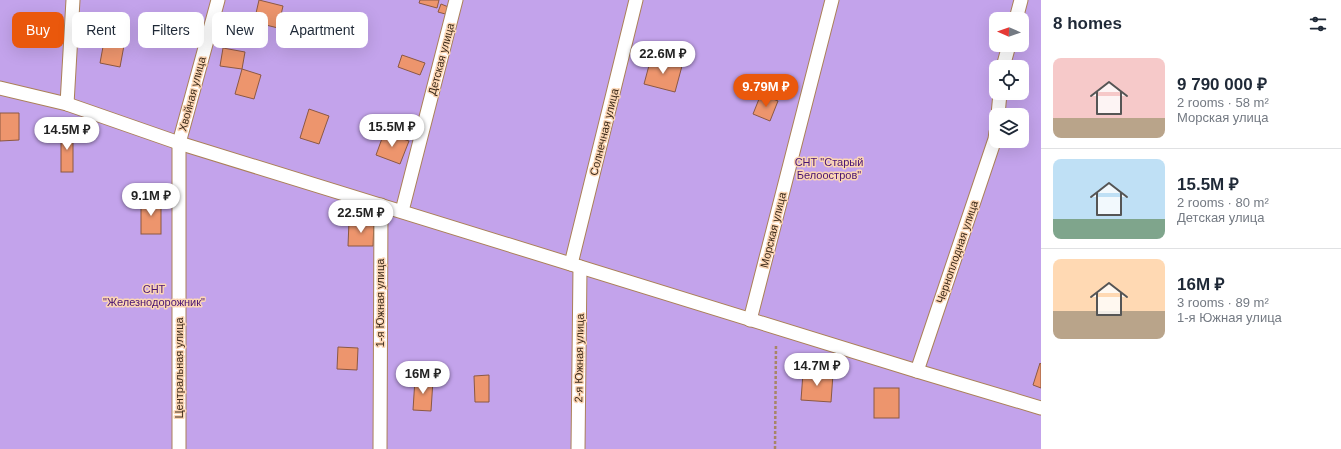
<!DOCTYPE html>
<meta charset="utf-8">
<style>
:root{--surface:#fff;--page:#f2f2f3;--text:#1f2937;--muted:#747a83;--line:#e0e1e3;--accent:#ea580c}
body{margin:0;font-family:Helvetica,sans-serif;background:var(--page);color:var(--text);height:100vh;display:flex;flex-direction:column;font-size:15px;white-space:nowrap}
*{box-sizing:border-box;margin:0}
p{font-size:13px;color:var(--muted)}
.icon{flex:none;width:22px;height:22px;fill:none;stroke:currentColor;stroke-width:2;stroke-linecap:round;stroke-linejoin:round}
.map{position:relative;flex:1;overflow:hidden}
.panel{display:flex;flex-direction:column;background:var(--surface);width:300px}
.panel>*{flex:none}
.top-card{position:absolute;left:12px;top:12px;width:380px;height:36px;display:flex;gap:8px}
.needle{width:26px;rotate:272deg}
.tools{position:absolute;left:989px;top:12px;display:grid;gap:8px}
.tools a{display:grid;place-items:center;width:40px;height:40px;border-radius:8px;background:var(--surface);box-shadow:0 4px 16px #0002;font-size:20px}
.price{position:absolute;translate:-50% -34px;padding:0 9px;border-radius:14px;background:#fff;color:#222;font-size:13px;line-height:26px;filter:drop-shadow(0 1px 2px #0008)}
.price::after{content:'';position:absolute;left:50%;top:24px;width:12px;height:9px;margin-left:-6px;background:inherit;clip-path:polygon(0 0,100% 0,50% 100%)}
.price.selected{background:var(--accent);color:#fff}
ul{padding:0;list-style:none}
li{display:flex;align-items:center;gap:12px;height:100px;padding:0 12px}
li+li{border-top:1px solid var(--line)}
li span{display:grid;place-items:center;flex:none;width:112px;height:80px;border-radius:8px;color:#555}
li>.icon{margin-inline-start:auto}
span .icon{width:48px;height:48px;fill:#fffc;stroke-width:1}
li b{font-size:17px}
h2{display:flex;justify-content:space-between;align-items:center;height:48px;padding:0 12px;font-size:17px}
.pill{padding:0 14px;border-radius:8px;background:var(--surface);box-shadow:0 4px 16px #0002;font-size:14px;line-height:36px}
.pill.selected{background:var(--accent);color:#fff}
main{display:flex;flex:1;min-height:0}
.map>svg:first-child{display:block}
.green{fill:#c3a3eb;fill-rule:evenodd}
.building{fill:#ed956d;stroke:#8c5842}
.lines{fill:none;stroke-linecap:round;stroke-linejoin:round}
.minor-casing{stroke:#ab8058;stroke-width:15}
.path{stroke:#a78565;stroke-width:2.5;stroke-dasharray:3 2;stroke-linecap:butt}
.minor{stroke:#fff;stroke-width:13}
.labels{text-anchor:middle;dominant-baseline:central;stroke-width:3;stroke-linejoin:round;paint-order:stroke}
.street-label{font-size:11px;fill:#3a2817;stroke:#fcd6b4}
.park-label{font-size:11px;fill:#481372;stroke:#fcd6b4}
</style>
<main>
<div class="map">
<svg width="1041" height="449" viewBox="0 0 1041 449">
<rect width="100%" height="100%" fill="#f5c79d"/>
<path class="green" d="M 0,0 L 1041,0 L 1041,449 L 0,449 ZM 996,19 L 1022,19 L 1022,45 L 996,45 ZM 996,67 L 1022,67 L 1022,93 L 996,93 ZM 996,115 L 1022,115 L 1022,141 L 996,141 Z"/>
<g class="building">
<path d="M 259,0 L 283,6 L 278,28 L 254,22 Z"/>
<path d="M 420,0 L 439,0 L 437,8 L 419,3 Z"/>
<path d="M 441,4 L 451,8 L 449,15 L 438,12 Z"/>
<path d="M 105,36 L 125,40 L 120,67 L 100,63 Z"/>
<path d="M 223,48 L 245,52 L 242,69 L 220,66 Z"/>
<path d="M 402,55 L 425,63 L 420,75 L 398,67 Z"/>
<path d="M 651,58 L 682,66 L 675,92 L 644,84 Z"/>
<path d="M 242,69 L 261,75 L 254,99 L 235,94 Z"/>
<path d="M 761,94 L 778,101 L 770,121 L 753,114 Z"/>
<path d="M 309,109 L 329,116 L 319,144 L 300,138 Z"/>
<path d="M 0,113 L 19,113 L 19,140 L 0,141 Z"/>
<rect x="61" y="130" width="12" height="42"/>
<path d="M 384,133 L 409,141 L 400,164 L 376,155 Z"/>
<rect x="141" y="200" width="20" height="34"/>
<path d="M 349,221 L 374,222 L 373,246 L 348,246 Z"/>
<path d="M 338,347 L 358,348 L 357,370 L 337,369 Z"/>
<path d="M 1040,363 L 1041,364 L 1041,388 L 1033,385 Z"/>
<path d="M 803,373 L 833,374 L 831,402 L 801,400 Z"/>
<path d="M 489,375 L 489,402 L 475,402 L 474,376 Z"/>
<path d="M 415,379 L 433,380 L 431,411 L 413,410 Z"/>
<rect x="874" y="388" width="25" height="30"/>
</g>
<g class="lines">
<defs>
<g id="minor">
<path d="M 1016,19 L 1021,0"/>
<path d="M 1003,67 L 1009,45"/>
<path d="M 0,88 L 67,104 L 179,143 L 917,371 L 1041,408"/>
<path d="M 67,104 L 73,0"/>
<path d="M 998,115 L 1000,93"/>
<path d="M 402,211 L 456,0"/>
<path d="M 571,264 L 636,0"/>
<path d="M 750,320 L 832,0"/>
<path d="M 917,371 L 995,139 L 996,132"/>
<path d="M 179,449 L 179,143 L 218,0"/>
<path d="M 380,449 L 381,205"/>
<path d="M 578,449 L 580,267"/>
</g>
</defs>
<use href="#minor" class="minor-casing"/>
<path class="path" d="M 775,449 L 776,344"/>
<use href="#minor" class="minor"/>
</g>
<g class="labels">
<g class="street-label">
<text transform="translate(441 59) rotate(-75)">Детская улица</text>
<text transform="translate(192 94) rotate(-75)">Хвойная улица</text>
<text transform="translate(604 132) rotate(-76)">Солнечная улица</text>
<text transform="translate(773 230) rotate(-76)">Морская улица</text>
<text transform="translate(957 252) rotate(-71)">Черноплодная улица</text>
<text transform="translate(380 303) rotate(-90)">1-я Южная улица</text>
<text transform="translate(579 358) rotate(-89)">2-я Южная улица</text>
<text transform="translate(179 368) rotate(-90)">Центральная улица</text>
</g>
<g class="park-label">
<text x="829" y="162">СНТ "Старый<tspan x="829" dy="13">Белоостров"</tspan></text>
<text x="154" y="289">СНТ<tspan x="154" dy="13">"Железнодорожник"</tspan></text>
</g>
</g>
</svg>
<div class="tools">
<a><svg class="needle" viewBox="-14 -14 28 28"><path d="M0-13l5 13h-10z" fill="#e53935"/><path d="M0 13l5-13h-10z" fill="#747a83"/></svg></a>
<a><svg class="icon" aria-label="locate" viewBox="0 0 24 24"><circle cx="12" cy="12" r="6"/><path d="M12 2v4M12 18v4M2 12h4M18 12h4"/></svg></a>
<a><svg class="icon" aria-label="layers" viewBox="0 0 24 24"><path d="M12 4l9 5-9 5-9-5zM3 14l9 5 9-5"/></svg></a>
</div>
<b class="price" style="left:663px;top:75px">22.6M ₽</b>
<b class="price selected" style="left:766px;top:108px">9.79M ₽</b>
<b class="price" style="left:392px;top:148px">15.5M ₽</b>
<b class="price" style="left:67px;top:151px">14.5M ₽</b>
<b class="price" style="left:151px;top:217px">9.1M ₽</b>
<b class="price" style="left:361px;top:234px">22.5M ₽</b>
<b class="price" style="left:817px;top:387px">14.7M ₽</b>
<b class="price" style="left:423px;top:395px">16M ₽</b>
<div class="top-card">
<a class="pill selected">Buy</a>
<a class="pill">Rent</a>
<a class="pill">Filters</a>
<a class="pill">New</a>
<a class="pill">Apartment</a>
</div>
</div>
<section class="panel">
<h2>8 homes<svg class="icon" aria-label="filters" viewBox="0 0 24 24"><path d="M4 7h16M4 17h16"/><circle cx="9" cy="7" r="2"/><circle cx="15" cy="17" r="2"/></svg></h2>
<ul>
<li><span style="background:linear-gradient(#f6c9c9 75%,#b9a48a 0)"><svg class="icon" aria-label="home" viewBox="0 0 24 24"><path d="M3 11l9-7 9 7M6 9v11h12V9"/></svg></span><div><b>9 790 000 ₽</b><p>2 rooms · 58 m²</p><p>Морская улица</p></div></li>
<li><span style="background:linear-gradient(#bfe0f5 75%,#7fa58c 0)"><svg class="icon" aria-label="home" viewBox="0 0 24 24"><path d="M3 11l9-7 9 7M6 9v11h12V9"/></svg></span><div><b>15.5M ₽</b><p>2 rooms · 80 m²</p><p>Детская улица</p></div></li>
<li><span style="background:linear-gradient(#ffd9b3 65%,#b9a48a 0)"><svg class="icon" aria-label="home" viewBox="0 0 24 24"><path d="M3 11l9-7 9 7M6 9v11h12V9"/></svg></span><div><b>16M ₽</b><p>3 rooms · 89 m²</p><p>1-я Южная улица</p></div></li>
</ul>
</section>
</main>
